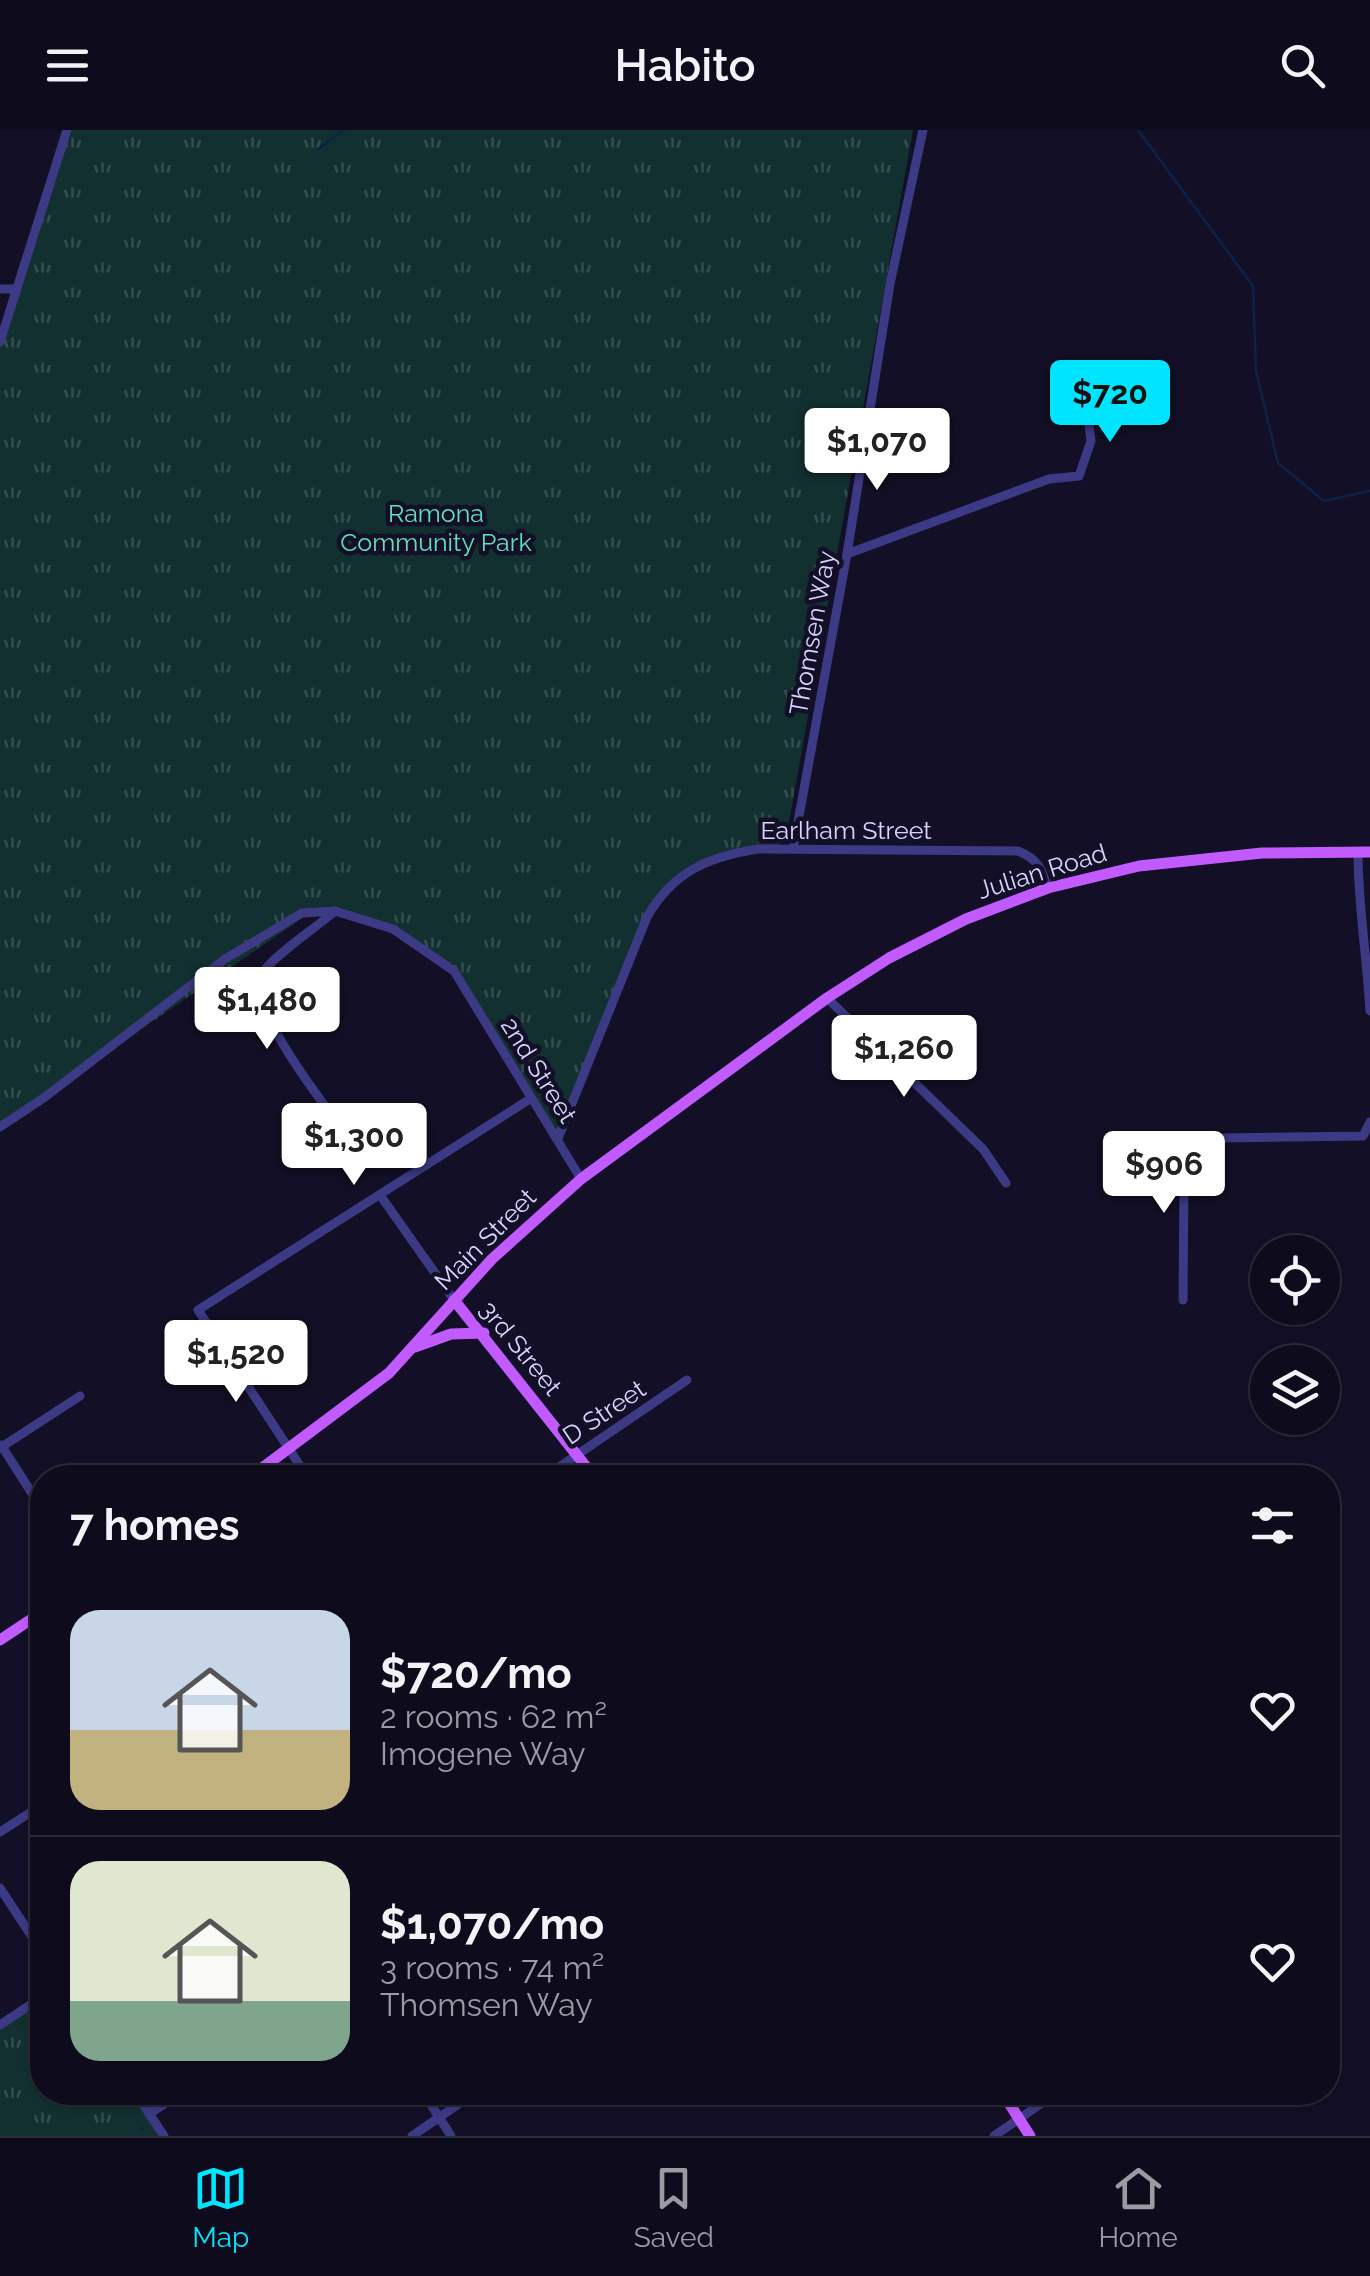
<!DOCTYPE html>
<meta charset="utf-8">
<style>
:root{--surface:#0e0b1c;--page:#171425;--text:#f1f3f6;--muted:#9b9ba3;--line:#2e2b3b;--accent:#00e5ff}
body{margin:0;font-family:Raleway,sans-serif;background:var(--page);color:var(--text);height:100vh;display:flex;flex-direction:column;font-size:38px;white-space:nowrap}
*{box-sizing:border-box;margin:0}
p{font-size:32px;color:var(--muted)}
.icon{flex:none;width:55px;height:55px;fill:none;stroke:currentColor;stroke-width:2;stroke-linecap:round;stroke-linejoin:round}
.map{position:relative;flex:1;overflow:hidden}
.sheet{position:absolute;left:30px;top:1335px;width:1310px;height:640px;display:flex;flex-direction:column;background:var(--surface);border-radius:40px;box-shadow:0 2px 8px #0004,0 0 0 2px var(--line)}
.sheet>*{flex:none}
.controls{position:absolute;left:1250px;top:1105px;display:grid;gap:20px}
.controls a{display:grid;place-items:center;width:90px;height:90px;border-radius:50%;background:var(--surface);box-shadow:0 2px 8px #0004,0 0 0 2px var(--line);font-size:50px}
.price{position:absolute;translate:-50% -85px;padding:0 22px;border-radius:10px;background:#fff;color:#222;font-size:32px;line-height:65px;filter:drop-shadow(0 2px 5px #0008)}
.price::after{content:'';position:absolute;left:50%;top:60px;width:30px;height:22px;margin-left:-15px;background:inherit;clip-path:polygon(0 0,100% 0,50% 100%)}
.price.on{background:var(--accent);color:#111}
ul{padding:0;list-style:none}
li{display:flex;align-items:center;gap:30px;height:250px;padding:0 40px}
li+li{border-top:2px solid var(--line)}
li span{display:grid;place-items:center;flex:none;width:280px;height:200px;border-radius:30px;color:#555}
li>.icon{margin-inline-start:auto}
span .icon{width:120px;height:120px;fill:#fffc;stroke-width:1}
li b{font-size:42px}
h2{display:flex;justify-content:space-between;align-items:center;height:120px;padding:0 40px;font-size:42px}
header{display:flex;justify-content:space-between;align-items:center;height:130px;padding:0 40px;background:var(--surface);font-size:45px;font-weight:600}
.tab-bar{display:flex;justify-content:space-around;align-items:center;height:140px;border-top:2px solid var(--line);background:var(--surface);font-size:28px;color:var(--muted)}
.tab-bar a{display:grid;justify-items:center;gap:5px}
.tab-bar .on{color:var(--accent)}
.map>svg:first-child{display:block}
.park{fill:url(#park-tufts)}
.lines{fill:none;stroke-linecap:round;stroke-linejoin:round}
.stream{stroke:#0c2248;stroke-width:2.5}
.minor{stroke:#3d3a85;stroke-width:9}
.major{stroke:#c25bff;stroke-width:11}
.labels{text-anchor:middle;dominant-baseline:central;stroke-width:9;stroke-linejoin:round;paint-order:stroke}
.park-label{font-size:25px;fill:#5fe0c0;stroke:#130f26}
.street-label{font-size:25px;fill:#d9d4ff;stroke:#130f26}
</style>
<header><svg class="icon" aria-label="menu" viewBox="0 0 24 24"><path d="M4 6h16M4 12h16M4 18h16"/></svg>Habito<svg class="icon" aria-label="search" viewBox="0 0 24 24"><circle cx="10" cy="10" r="6"/><path d="M15 15l6 6"/></svg></header>
<div class="map">
<svg width="1370" height="2006" viewBox="0 0 1370 2006">
<defs>
<pattern id="park-tufts" width="24" height="20" patternUnits="userSpaceOnUse" patternTransform="scale(2.5)"><rect width="24" height="20" fill="#12302f"/><path d="M3 7l-1-3M5 7V3M7 7l1-3M15 17l-1-3M17 17v-4M19 17l1-3" fill="none" stroke="#344d4e"/></pattern>
</defs>
<rect width="100%" height="100%" fill="#130f26"/>
<g class="park">
<path d="M 67,0 L 913,0 L 787,703 L 776,719 L 758,720 L 689,741 L 646,787 L 561,1014 L 455,841 L 404,804 L 367,791 L 311,782 L 0,997 L 0,212 Z"/>
<path d="M 42,1868 L 42,1962 L 135,1963 L 163,2006 L 0,2006 L 0,1895 Z"/>
</g>
<g class="lines">
<g class="stream">
<path d="M 1138,0 L 1253,156 L 1256,241 L 1278,333 L 1324,371 L 1370,361"/>
<path d="M 318,19 L 344,0"/>
<path d="M 142,1999 L 143,1998"/>
</g>
<g class="minor">
<path d="M 0,159 L 17,159"/>
<path d="M 0,212 L 67,0"/>
<path d="M 847,424 L 1049,349 L 1079,346 L 1091,311 L 1087,280"/>
<path d="M 793,719 L 847,424 L 890,154 L 923,0"/>
<path d="M 1358,722 C 1358,775 1367,828 1370,881"/>
<path d="M 335,781 C 317,797 277,823 264,841 C 241,873 328,979 348,1007 L 363,1009 L 387,987"/>
<path d="M 827,868 L 983,1019 L 1006,1053"/>
<path d="M 0,997 L 45,967 L 225,829 L 302,783 L 335,781 L 393,799 L 454,841 L 581,1049"/>
<path d="M 558,1008 L 647,787 C 673,742 707,727 758,719 L 1018,721 C 1038,729 1042,739 1048,758"/>
<path d="M 380,1065 L 454,1170"/>
<path d="M 1183,1170 L 1184,1051 L 1203,1022 L 1223,1008 L 1363,1006 L 1370,992"/>
<path d="M 1,1315 L 42,1379"/>
<path d="M 0,1318 L 80,1266"/>
<path d="M 308,1348 L 198,1180 L 530,969"/>
<path d="M 543,1348 L 687,1250"/>
<path d="M 0,1702 L 42,1675"/>
<path d="M 0,1758 L 42,1822"/>
<path d="M 0,1895 L 42,1867"/>
<path d="M 135,1962 L 164,2006"/>
<path d="M 423,1962 L 451,2006"/>
<path d="M 149,1984 L 183,1962"/>
<path d="M 412,2006 L 476,1962"/>
<path d="M 994,2006 L 1058,1962"/>
</g>
<g class="major">
<path d="M 454,1170 L 595,1348"/>
<path d="M 415,1217 L 451,1204 L 484,1203"/>
<path d="M 249,1348 L 389,1243 L 492,1129 L 581,1049 L 827,868 L 889,828 L 966,789 L 1048,758 L 1139,736 L 1262,723 L 1370,722"/>
<path d="M 0,1510 L 42,1482"/>
<path d="M 1002,1962 L 1030,2006"/>
</g>
</g>
<g class="labels">
<g class="park-label">
<text x="436" y="383">Ramona<tspan x="436" dy="29">Community Park</tspan></text>
</g>
<g class="street-label">
<text transform="translate(812 503) rotate(-80)">Thomsen Way</text>
<text x="846" y="700">Earlham Street</text>
<text transform="translate(1042 741) rotate(-17)">Julian Road</text>
<text transform="translate(539 940) rotate(58)">2nd Street</text>
<text transform="translate(485 1109) rotate(-45)">Main Street</text>
<text transform="translate(521 1218) rotate(51)">3rd Street</text>
<text transform="translate(604 1282) rotate(-34)">D Street</text>
</g>
</g>
</svg>
<div class="controls">
<a><svg class="icon" aria-label="locate" viewBox="0 0 24 24"><circle cx="12" cy="12" r="6"/><path d="M12 2v4M12 18v4M2 12h4M18 12h4"/></svg></a>
<a><svg class="icon" aria-label="layers" viewBox="0 0 24 24"><path d="M12 4l9 5-9 5-9-5zM3 14l9 5 9-5"/></svg></a>
</div>
<b class="price on" style="left:1110px;top:315px">$720</b>
<b class="price" style="left:877px;top:363px">$1,070</b>
<b class="price" style="left:267px;top:922px">$1,480</b>
<b class="price" style="left:904px;top:970px">$1,260</b>
<b class="price" style="left:354px;top:1058px">$1,300</b>
<b class="price" style="left:1164px;top:1086px">$906</b>
<b class="price" style="left:236px;top:1275px">$1,520</b>
<section class="sheet">
<h2>7 homes<svg class="icon" aria-label="filters" viewBox="0 0 24 24"><path d="M4 7h16M4 17h16"/><circle cx="9" cy="7" r="2"/><circle cx="15" cy="17" r="2"/></svg></h2>
<ul>
<li><span style="background:linear-gradient(#c9d6e8 60%,#c2b280 0)"><svg class="icon" aria-label="home" viewBox="0 0 24 24"><path d="M3 11l9-7 9 7M6 9v11h12V9"/></svg></span><div><b>$720/mo</b><p>2 rooms · 62 m²</p><p>Imogene Way</p></div><svg class="icon" aria-label="heart" viewBox="0 0 24 24"><path d="M12 20l-8-8c-3-5 5-10 8-4 3-6 11-1 8 4z"/></svg></li>
<li><span style="background:linear-gradient(#dfe7d0 70%,#7fa58c 0)"><svg class="icon" aria-label="home" viewBox="0 0 24 24"><path d="M3 11l9-7 9 7M6 9v11h12V9"/></svg></span><div><b>$1,070/mo</b><p>3 rooms · 74 m²</p><p>Thomsen Way</p></div><svg class="icon" aria-label="heart" viewBox="0 0 24 24"><path d="M12 20l-8-8c-3-5 5-10 8-4 3-6 11-1 8 4z"/></svg></li>
</ul>
</section>
</div>
<nav class="tab-bar">
<a class="on"><svg class="icon" aria-label="map" viewBox="0 0 24 24"><path d="M3 6l6-2 6 2 6-2v14l-6 2-6-2-6 2zM9 4v14M15 6v14"/></svg>Map</a>
<a><svg class="icon" aria-label="saved" viewBox="0 0 24 24"><path d="M7 4h10v16l-5-4-5 4z"/></svg>Saved</a>
<a><svg class="icon" aria-label="home" viewBox="0 0 24 24"><path d="M3 11l9-7 9 7M6 9v11h12V9"/></svg>Home</a>
</nav>
